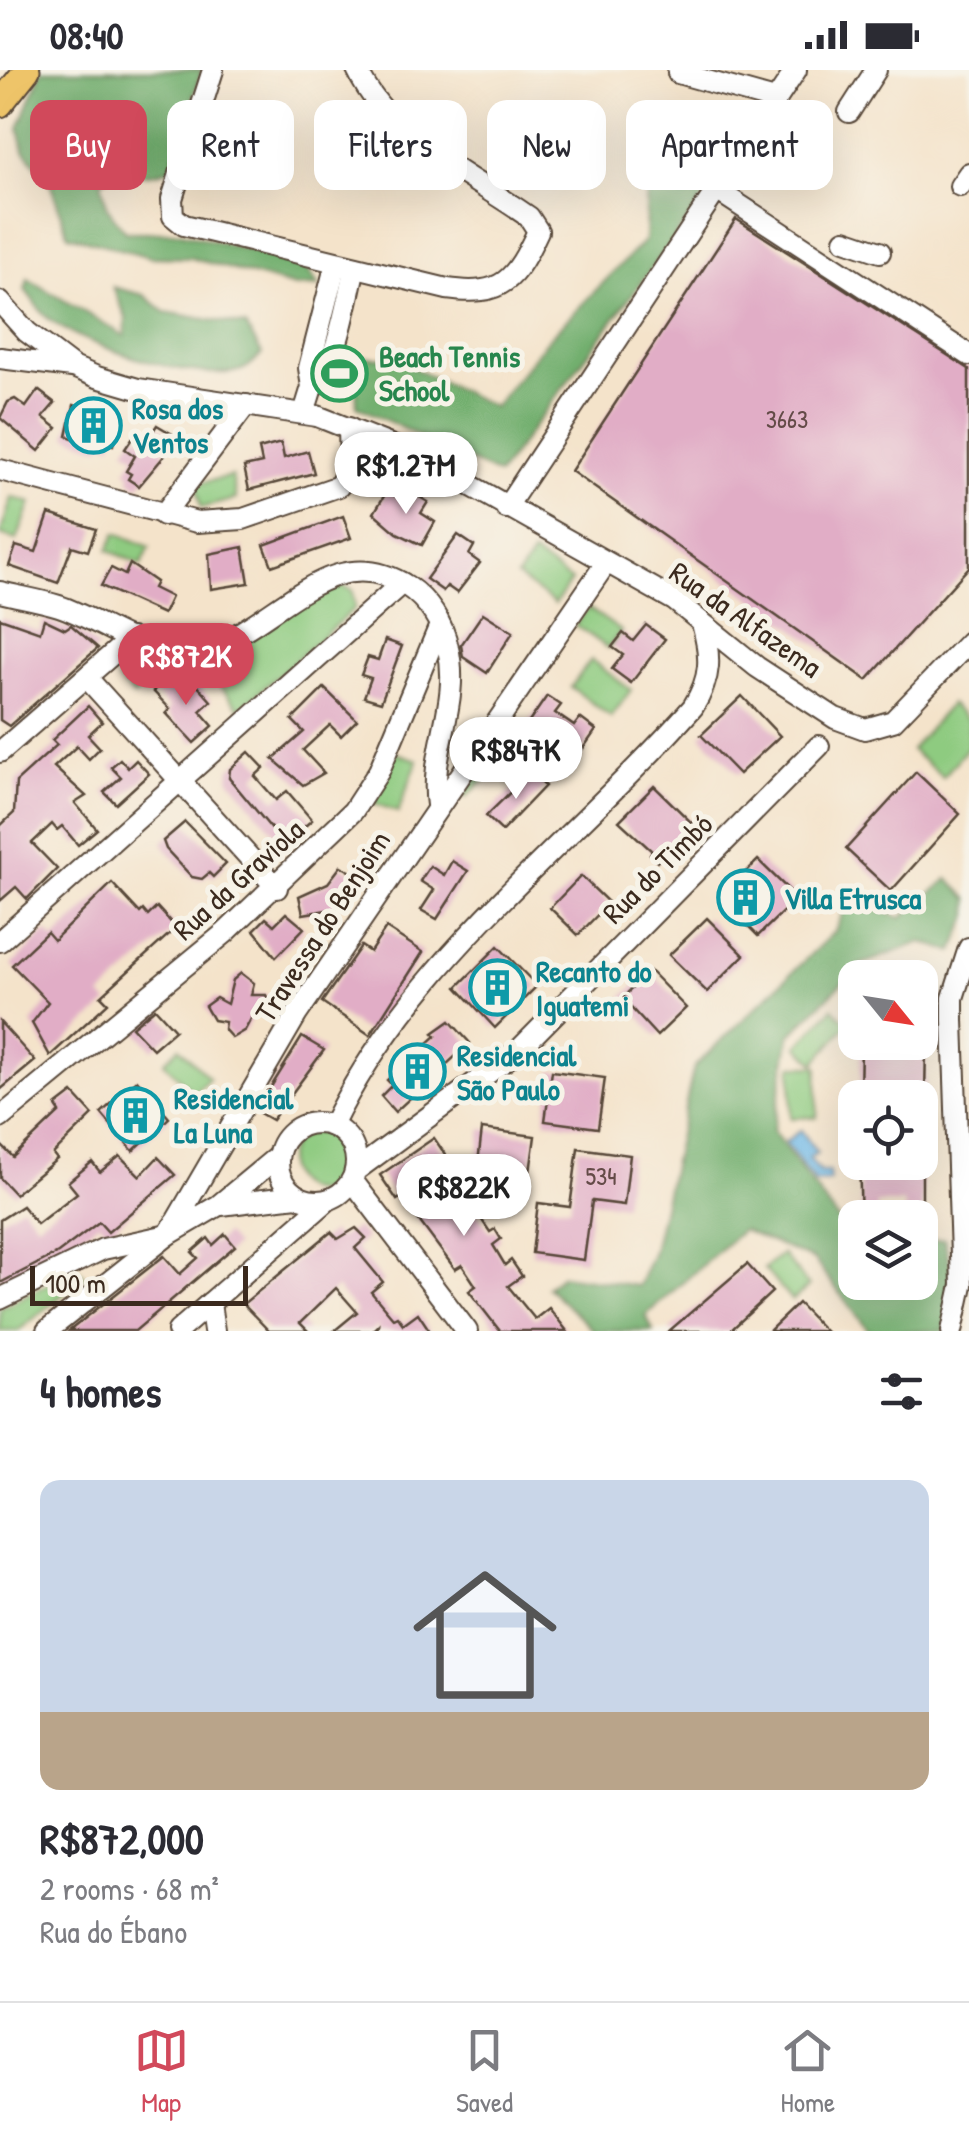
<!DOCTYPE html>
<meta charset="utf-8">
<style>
:root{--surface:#fff;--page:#f7f7f7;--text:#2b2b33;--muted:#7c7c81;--line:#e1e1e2;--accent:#d1495b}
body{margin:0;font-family:"Patrick Hand",sans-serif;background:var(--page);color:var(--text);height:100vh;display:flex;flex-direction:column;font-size:38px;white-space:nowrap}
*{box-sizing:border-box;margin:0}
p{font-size:32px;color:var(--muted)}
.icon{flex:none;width:55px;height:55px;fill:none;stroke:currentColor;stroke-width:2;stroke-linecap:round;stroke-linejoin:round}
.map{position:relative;height:1261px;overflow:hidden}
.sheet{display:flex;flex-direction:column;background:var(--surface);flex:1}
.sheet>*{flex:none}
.banner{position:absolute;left:30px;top:30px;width:910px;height:90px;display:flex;gap:20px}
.needle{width:65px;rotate:120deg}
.buttons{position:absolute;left:838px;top:890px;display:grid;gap:20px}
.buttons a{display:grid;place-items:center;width:100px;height:100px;border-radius:20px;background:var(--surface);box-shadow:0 10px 40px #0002;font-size:50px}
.scale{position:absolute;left:30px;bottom:25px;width:218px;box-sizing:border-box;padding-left:10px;border:5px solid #3b2a1e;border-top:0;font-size:28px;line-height:35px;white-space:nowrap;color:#3b2a1e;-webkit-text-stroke:8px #f7f3e8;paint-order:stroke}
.price{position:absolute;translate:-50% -85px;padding:0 22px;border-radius:35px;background:#fff;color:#222;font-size:32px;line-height:65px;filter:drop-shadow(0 2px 5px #0008)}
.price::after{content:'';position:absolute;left:50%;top:60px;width:30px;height:22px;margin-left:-15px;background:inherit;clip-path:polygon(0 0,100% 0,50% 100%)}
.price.current{background:var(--accent);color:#fff}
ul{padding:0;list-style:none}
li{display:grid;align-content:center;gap:20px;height:530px;padding:0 40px}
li+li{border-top:2px solid var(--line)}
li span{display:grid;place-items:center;height:310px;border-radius:20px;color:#555}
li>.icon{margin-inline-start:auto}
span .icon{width:180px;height:180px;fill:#fffc;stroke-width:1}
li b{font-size:42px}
h2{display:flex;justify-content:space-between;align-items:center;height:120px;padding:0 40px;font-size:42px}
.tag{padding:0 35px;border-radius:20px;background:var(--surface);box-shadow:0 10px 40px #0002;font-size:35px;line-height:90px}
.tag.current{background:var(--accent);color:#fff}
.status{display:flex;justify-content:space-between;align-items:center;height:70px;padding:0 50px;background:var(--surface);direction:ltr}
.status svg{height:28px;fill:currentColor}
.menu{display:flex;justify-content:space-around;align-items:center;height:140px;border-top:2px solid var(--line);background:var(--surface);font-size:28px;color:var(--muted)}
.menu a{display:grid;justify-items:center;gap:5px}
.menu .current{color:var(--accent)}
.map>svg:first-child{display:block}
.green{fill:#8ecb80;stroke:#647a4f;stroke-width:2.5}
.forest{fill:#72af6e;stroke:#566c46;stroke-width:2.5}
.water{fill:#70b9e8;stroke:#567283;stroke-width:2.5}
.building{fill:#e1adc6}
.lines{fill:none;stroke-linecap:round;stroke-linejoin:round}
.minor-casing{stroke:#574638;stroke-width:24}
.major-casing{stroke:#574638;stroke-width:29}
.minor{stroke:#fff;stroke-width:20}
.major{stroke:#eec469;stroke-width:25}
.labels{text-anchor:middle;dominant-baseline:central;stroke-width:10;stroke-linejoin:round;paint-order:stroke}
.number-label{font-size:25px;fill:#644b48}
.leisure-label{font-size:30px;font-weight:bold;fill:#27864d;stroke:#f7f3e8;text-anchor:start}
.culture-label{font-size:30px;font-weight:bold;fill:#0d838f;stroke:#f7f3e8;text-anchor:start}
.street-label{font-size:30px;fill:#3b2a1e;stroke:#f7f3e8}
</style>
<div class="status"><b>08:40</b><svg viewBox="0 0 49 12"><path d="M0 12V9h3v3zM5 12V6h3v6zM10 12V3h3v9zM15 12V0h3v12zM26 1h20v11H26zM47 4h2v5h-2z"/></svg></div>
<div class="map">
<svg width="969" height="1261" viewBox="0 0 969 1261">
<rect width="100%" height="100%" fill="#f7f3e8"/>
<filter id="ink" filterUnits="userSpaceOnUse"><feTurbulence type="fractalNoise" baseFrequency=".01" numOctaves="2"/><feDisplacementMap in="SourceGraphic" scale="20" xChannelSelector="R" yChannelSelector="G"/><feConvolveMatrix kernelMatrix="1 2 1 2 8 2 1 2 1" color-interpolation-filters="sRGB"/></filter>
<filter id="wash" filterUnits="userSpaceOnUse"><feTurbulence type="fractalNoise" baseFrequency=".0048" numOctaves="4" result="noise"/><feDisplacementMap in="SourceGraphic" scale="40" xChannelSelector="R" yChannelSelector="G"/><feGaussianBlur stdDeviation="2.25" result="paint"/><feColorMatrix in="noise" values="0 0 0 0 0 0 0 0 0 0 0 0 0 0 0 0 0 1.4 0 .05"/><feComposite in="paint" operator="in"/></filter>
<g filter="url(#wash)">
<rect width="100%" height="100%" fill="#f4e3ca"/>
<g class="green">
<path d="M 232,406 L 236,429 L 201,438 L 196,414 Z"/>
<path d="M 12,427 L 31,433 L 17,470 L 0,465 Z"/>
<path d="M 116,463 L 150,477 L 141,495 L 108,480 Z"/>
<path d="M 533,484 L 571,511 L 555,534 L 517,507 Z"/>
<path d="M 337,514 L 352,520 L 355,538 L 240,639 L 202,595 Z"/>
<path d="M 588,538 L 621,561 L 608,578 L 575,555 Z"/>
<path d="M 146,584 L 163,600 L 134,626 L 119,610 Z"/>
<path d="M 591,590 L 631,620 L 611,647 L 571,617 Z"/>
<path d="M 950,634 L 969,651 L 969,676 L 943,707 L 911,680 Z"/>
<path d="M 486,679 L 504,692 L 466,727 L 457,719 Z"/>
<path d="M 393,682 L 418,690 L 398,742 L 374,733 Z"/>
<path d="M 833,938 L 848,954 L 815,993 L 798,976 Z"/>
<path d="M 179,977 L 209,1008 L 194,1023 L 164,992 Z"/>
<path d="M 792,996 L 818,996 L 817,1047 L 791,1048 Z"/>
<circle cx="317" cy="1092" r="30"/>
<path d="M 782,1184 L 809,1216 L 792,1231 L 764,1199 Z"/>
<path d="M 78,1199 L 85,1207 L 18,1261 L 0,1261 L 0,1238 Z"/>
</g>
<g class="forest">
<path d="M 42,0 L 202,0 L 171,98 C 143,111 127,98 101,110 L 107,137 L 125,162 L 179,162 L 304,194 L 319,216 L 295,217 L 191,188 L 150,187 L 68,165 L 51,115 L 24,80 L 19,58 Z"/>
<path d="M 648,88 L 706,99 L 713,116 L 498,405 L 357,336 L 355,287 L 393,288 L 494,337 L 547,270 L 645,170 Z"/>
<path d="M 28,209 L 125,266 L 126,248 L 113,217 L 144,225 L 165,242 L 246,256 L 262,284 C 257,289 250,296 244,299 C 204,316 84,276 50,250 C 40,243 33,229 25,220 Z"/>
<path d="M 948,809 L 969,829 L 969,845 L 953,882 L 922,872 L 860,895 L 790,965 L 773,1061 L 855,1173 L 855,1212 L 920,1212 L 920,1172 L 944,1169 L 953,1206 L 945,1261 L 869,1261 L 814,1190 L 742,1160 L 646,1245 L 653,1261 L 594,1261 L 547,1217 L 562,1205 L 638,1216 L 653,1181 L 694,997 L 835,861 L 849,828 L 901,848 Z"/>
</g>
<path class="water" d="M 801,1060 L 817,1083 L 809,1088 L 820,1102 L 829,1102 L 830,1111 L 815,1113 L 785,1072 Z"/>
<g id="blocks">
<g class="building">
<path d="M 736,149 L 969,299 L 969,497 L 867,610 L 571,401 Z"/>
<path d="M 38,320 L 55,333 L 43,347 L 57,358 L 39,381 L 0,348 L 8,332 L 15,329 L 26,337 Z"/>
<path d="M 91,329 L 109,334 L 107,341 L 120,344 L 113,375 L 103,373 L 100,378 L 67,366 L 74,335 L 89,338 Z"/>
<path d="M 157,355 L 172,364 L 162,378 L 165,385 L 139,416 L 128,409 L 131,404 L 126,401 L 135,386 L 125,379 L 135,364 L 146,371 Z"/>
<path d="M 281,373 L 284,388 L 308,381 L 314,403 L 249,420 L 244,397 L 262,393 L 259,379 Z"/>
<path d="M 387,421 L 410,435 L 416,425 L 428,432 L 421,443 L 435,452 L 422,475 L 397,463 L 374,443 Z"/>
<path d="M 49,444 L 96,459 L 88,481 L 72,476 L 58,513 L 9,496 L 16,476 L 36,482 Z"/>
<path d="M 343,446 L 351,468 L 272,496 L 264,475 Z"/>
<path d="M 458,465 L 474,476 L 469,485 L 480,493 L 457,523 L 447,516 L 443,521 L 426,509 Z"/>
<path d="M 243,477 L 249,513 L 211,519 L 209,484 Z"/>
<path d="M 130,494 L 156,512 L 153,518 L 171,527 L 163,544 L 101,516 L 111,498 L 125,505 Z"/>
<path d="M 483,543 L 513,562 L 487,603 L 463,587 L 461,575 Z"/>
<path d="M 0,548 L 40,562 L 44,549 L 65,559 L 71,555 L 98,578 L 9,656 L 0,650 Z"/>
<path d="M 646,555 L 665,569 L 631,613 L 612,599 L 623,585 L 612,577 L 623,563 L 633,571 Z"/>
<path d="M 385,570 L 402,576 L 381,632 L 364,627 L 371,608 L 361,605 L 368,587 L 378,590 Z"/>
<path d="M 167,607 L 185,624 L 196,614 L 211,631 L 200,641 L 213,656 L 194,673 L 166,643 L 170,639 L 153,621 Z"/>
<path d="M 324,618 L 357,650 L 341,666 L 330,655 L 303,680 L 324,703 L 303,715 L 273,689 L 304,662 L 292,650 Z"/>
<path d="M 547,626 L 561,635 L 555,643 L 574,656 L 580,648 L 596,660 L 575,690 L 527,655 Z"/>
<path d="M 742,626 L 780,666 L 739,704 L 701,665 Z"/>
<path d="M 88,636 L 102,652 L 88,665 L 100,678 L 89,689 L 77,676 L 54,697 L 86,726 L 75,733 L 97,759 L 78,775 L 62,756 L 57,760 L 52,754 L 32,773 L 57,799 L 27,829 L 16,817 L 0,831 L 0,756 L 14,743 L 16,712 L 57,675 L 52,670 Z"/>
<path d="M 249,682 L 264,698 L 255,706 L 276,730 L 287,721 L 312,750 L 284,774 L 229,708 L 230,699 Z"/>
<path d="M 120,689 L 128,698 L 136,690 L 149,704 L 116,734 L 104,722 L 121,707 L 111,697 Z"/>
<path d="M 531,702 L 545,716 L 502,761 L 486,746 Z"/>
<path d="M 916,702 L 960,744 L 891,821 L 846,779 Z"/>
<path d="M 654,716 L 694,755 L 657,792 L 650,784 L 652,781 L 619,751 Z"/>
<path d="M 185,752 L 226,794 L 213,807 L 209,803 L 202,809 L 192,807 L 166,779 L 163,771 Z"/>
<path d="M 758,790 L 797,828 L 758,866 L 720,828 Z"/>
<path d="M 452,791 L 468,801 L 437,849 L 421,840 L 434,820 L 420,811 L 430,796 L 444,805 Z"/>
<path d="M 341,796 L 360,807 L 338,838 L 303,844 L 299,826 L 328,813 Z"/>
<path d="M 581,806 L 609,833 L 578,865 L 550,838 Z"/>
<path d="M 112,813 L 140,843 L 143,840 L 148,846 L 157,837 L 176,858 L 101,926 L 108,933 L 50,986 L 32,953 L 48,932 L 12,895 L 47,862 L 54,870 Z"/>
<path d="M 286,843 L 304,858 L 276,887 L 254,860 L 266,848 L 274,855 Z"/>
<path d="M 707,848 L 744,885 L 707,922 L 669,885 Z"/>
<path d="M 386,858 L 423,882 L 370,965 L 322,932 L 361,876 L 370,882 Z"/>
<path d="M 498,876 L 537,916 L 495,958 L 457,917 Z"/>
<path d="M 650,901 L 686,938 L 657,966 L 622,928 Z"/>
<path d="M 241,903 L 254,913 L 251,925 L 266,925 L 271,937 L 260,947 L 253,945 L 245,960 L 232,968 L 224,959 L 225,952 L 213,950 L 205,936 L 216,928 L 227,934 L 233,910 Z"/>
<path d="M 155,938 L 175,960 L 153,979 L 132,957 Z"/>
<path d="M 450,951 L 470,973 L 395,1042 L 381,1026 L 392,1015 L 387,1010 L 436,966 L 433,963 Z"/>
<path d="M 0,952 L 35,991 L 0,1020 Z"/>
<path d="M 302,967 L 324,980 L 272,1050 L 256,1041 Z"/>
<path d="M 861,972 L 926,972 L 925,1028 L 860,1028 Z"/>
<path d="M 552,1001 L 605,1008 L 598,1058 L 545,1051 Z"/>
<path d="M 137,1010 L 169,1048 L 133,1081 L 101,1043 Z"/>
<path d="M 73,1023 L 93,1045 L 53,1084 L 57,1089 L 15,1124 L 0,1108 L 0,1074 L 13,1087 L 60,1042 L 56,1036 Z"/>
<path d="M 482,1059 L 535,1066 L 528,1117 L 476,1110 Z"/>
<path d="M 434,1068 L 451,1093 L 446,1097 L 459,1116 L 439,1129 L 451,1148 L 471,1134 L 490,1162 L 495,1159 L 501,1169 L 493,1175 L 505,1195 L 511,1190 L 522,1206 L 508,1216 L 535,1249 L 549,1238 L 567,1261 L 500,1261 L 469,1221 L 476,1216 L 462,1195 L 455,1199 L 417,1148 L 410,1122 L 397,1130 L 380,1105 Z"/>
<path d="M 578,1078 L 630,1085 L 624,1135 L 592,1131 L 584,1190 L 532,1183 L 538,1133 L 570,1137 Z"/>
<path d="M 120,1086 L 140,1106 L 158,1087 L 175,1105 L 108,1162 L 99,1152 L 58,1183 L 0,1213 L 0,1150 L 22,1136 L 37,1154 L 77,1123 L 68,1112 L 92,1092 L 100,1102 Z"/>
<path d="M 859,1092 L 922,1092 L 922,1145 L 905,1145 L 904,1133 L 877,1133 L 877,1147 L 861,1147 Z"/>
<path d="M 356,1158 L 366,1168 L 355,1178 L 383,1212 L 371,1222 L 393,1248 L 397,1246 L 403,1254 L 418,1243 L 430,1261 L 377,1261 L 378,1255 L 372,1261 L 334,1261 L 357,1242 L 336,1218 L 300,1253 L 308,1261 L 269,1261 L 243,1234 L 331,1162 L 338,1169 Z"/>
<path d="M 225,1164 L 235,1176 L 135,1261 L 69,1261 L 164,1186 L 180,1204 L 198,1188 L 192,1182 L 208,1168 L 213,1175 Z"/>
<path d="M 747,1194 L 772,1222 L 730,1261 L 669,1261 Z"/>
<path d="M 798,1233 L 825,1261 L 769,1261 Z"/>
</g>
</g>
</g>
<g filter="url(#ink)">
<use href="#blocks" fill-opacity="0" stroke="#574638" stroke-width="2.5"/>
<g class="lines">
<defs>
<g id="minor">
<path d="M 213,0 L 172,129 L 173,146 L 184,155 L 447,219 C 503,227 515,210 538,161 L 529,147 C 469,104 390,70 357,0"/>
<path d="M 678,3 L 775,30"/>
<path d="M 849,42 L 876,0"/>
<path d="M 960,116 L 969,103"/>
<path d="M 715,119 L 969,285"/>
<path d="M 845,170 L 880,182"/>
<path d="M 0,232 L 27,262 L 73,297 L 97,307 L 138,319 L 317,346 L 420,387 L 674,530 L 757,597 L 835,648 L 865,659 L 893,651 L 969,572"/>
<path d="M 0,288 L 72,297"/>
<path d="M 312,317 C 337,300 347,228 355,197"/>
<path d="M 304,343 L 312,317 L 309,298 L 336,193"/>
<path d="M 0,400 L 197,452 L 243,449 L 339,416 L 350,395 L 349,358"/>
<path d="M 506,438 L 796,0"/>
<path d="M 163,445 L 246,335"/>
<path d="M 0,522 C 20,527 40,530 59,536 C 99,549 144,586 187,582 C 266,574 324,462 407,516 C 428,530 443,553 448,578 C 461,633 429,682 437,735"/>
<path d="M 87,608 L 277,818"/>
<path d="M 0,682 L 131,568"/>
<path d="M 0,871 L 402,513"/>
<path d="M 0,1048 L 225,863 L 353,741 L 379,701 L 440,555"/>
<circle cx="317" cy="1092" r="39"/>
<path d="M 332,1056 C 413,888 572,774 693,637 C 712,607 711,586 702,553"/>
<path d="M 355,1101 L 518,981 L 819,676"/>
<path d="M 352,1110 L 467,1261"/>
<path d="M 221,1135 L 297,1126"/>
<path d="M 0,1229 L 103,1179 L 168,1165 L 219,1135 L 278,1086"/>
<path d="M 210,1233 L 214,1261"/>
<path d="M 47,1261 L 168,1165 L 297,944 L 606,493"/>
<path d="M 178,1261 L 328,1130"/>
<path d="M 952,1261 L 962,1215 L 953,950 L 953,928 L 969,878"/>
</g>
<path id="major" d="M 0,34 L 27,0"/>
</defs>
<use href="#minor" class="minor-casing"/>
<use href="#major" class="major-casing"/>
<use href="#minor" class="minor"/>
<use href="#major" class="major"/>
</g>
</g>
<defs>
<symbol id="stadium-ring" viewBox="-11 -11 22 22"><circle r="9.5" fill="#f7f3e8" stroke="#2e9e5b" stroke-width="1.5"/><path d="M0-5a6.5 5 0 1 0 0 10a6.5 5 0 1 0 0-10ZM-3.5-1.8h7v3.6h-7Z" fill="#2e9e5b"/></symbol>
<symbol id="building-ring" viewBox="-11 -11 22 22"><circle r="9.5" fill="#f7f3e8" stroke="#0f9aa8" stroke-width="1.5"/><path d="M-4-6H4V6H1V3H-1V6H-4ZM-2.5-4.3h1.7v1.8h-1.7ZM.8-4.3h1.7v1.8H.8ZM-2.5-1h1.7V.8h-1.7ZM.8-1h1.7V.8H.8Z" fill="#0f9aa8"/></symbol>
</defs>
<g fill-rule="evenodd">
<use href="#stadium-ring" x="308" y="272" width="63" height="63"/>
<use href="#building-ring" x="62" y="324" width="63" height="63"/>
<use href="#building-ring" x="714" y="796" width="63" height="63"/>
<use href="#building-ring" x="466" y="886" width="63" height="63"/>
<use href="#building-ring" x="386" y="970" width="63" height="63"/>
<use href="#building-ring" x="104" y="1014" width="63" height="63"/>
</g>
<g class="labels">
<g class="number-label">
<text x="787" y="349">3663</text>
<text x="601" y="1106">534</text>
</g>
<g class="leisure-label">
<text x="379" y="286">Beach Tennis<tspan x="379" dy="34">School</tspan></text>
</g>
<g class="culture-label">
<text x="132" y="338">Rosa dos<tspan x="132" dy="34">Ventos</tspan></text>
<text x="784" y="828">Villa Etrusca</text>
<text x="536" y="901">Recanto do<tspan x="536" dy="34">Iguatemi</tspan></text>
<text x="457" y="985">Residencial<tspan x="457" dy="34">São Paulo</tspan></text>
<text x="174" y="1028">Residencial<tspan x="174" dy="34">La Luna</tspan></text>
</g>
<g class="street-label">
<text transform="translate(746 549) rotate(35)">Rua da Alfazema</text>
<text transform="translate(657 798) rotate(-45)">Rua do Timbó</text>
<text transform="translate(238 809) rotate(-42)">Rua da Graviola</text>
<text transform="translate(322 856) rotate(-57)">Travessa do Benjoim</text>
</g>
</g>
</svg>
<div class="buttons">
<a><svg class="needle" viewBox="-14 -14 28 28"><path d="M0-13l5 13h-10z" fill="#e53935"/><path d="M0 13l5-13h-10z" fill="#7c7c81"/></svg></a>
<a><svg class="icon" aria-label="locate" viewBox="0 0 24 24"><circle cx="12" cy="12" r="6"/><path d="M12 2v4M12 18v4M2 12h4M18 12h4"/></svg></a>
<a><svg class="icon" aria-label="layers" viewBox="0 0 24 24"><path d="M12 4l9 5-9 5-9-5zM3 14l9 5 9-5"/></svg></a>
</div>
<div class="scale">100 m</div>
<b class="price" style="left:406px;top:447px">R$1.27M</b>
<b class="price current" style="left:186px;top:638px">R$872K</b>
<b class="price" style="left:516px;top:732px">R$847K</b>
<b class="price" style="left:464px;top:1169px">R$822K</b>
<div class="banner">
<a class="tag current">Buy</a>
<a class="tag">Rent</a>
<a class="tag">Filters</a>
<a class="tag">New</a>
<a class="tag">Apartment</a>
</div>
</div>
<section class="sheet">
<h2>4 homes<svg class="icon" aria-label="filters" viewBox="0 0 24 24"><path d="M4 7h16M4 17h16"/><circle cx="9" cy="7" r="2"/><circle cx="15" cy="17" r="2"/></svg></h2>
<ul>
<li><span style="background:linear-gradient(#c9d6e8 75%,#b9a48a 0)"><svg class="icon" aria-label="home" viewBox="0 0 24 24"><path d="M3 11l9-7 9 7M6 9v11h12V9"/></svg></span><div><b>R$872,000</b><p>2 rooms · 68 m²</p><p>Rua do Ébano</p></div></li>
</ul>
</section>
<nav class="menu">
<a class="current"><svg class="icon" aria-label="map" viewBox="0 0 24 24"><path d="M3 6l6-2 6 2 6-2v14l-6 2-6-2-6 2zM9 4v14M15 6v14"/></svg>Map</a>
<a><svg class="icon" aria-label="saved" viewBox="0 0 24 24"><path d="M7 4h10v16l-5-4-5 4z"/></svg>Saved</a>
<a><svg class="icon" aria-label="home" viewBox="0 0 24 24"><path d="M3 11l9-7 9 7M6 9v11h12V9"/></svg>Home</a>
</nav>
